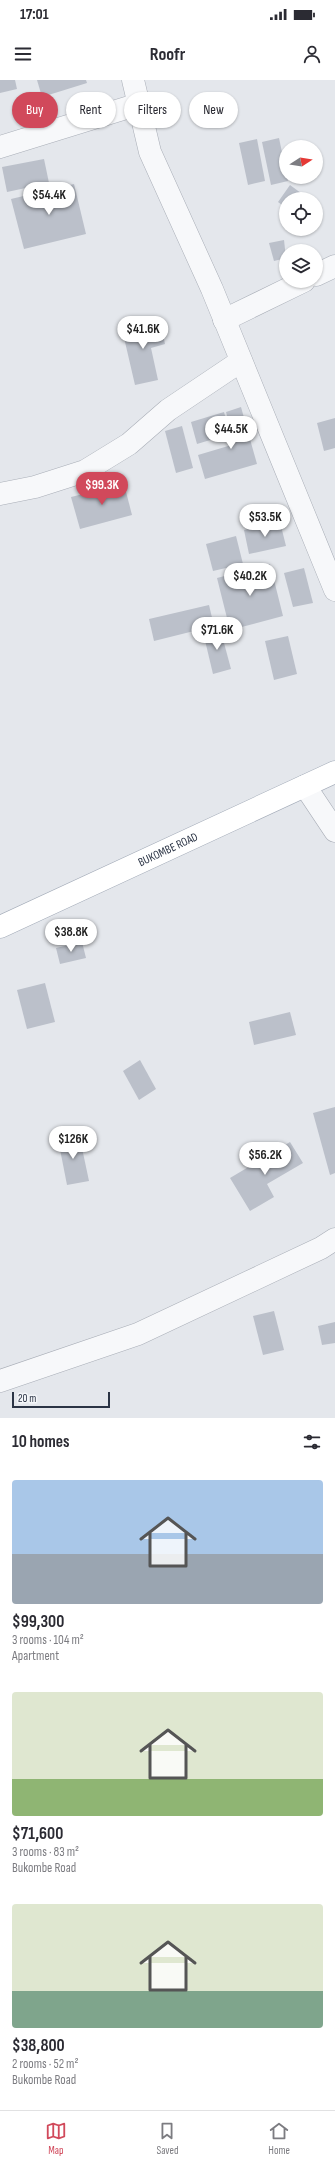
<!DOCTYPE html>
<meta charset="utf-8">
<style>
:root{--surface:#fff;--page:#f2f2f3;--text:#2b2b33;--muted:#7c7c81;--line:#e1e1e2;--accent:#d1495b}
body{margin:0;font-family:"Sofia Sans Condensed",sans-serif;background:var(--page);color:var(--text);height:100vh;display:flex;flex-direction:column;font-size:15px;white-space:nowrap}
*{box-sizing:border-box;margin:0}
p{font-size:13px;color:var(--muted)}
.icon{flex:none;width:22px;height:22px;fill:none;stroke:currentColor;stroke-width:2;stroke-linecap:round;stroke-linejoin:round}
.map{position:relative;height:1338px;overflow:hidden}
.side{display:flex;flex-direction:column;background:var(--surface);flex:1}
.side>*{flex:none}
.banner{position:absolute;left:12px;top:12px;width:311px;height:36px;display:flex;gap:8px}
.needle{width:26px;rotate:78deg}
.controls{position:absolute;left:279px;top:60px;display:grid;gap:8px}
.controls a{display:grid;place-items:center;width:44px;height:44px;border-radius:50%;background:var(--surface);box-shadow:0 1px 3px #0004;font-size:20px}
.scale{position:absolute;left:12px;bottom:10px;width:98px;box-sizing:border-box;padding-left:4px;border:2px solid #2b3445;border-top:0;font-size:11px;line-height:14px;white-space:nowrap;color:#2b3445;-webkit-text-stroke:3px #f4f6f9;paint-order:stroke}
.price{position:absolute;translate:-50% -34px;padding:0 9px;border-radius:14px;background:#fff;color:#222;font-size:13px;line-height:26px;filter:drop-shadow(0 1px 2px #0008)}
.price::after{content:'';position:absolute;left:50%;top:24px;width:12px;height:9px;margin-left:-6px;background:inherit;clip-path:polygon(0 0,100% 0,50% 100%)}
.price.on{background:var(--accent);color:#fff}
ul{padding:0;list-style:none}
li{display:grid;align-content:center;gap:8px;height:212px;padding:0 12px}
li span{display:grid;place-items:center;height:124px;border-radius:4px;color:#555}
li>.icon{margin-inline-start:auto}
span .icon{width:72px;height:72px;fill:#fffc;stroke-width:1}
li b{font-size:17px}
h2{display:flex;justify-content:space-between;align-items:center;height:48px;padding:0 12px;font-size:17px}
.tag{padding:0 14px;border-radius:18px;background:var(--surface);box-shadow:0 1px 3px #0004;font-size:14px;line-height:36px}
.tag.on{background:var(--accent);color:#fff}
.status{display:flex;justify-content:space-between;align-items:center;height:28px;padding:0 20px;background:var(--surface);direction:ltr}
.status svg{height:11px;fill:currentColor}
header{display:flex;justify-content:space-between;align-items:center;height:52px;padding:0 12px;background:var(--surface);font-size:18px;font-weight:700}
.dock{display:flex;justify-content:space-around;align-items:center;height:56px;border-top:1px solid var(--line);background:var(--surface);font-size:11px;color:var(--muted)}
.dock a{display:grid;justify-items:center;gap:2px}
.dock .on{color:var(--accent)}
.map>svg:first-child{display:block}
.building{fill:#bbc0ca}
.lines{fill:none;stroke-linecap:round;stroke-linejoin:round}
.minor-casing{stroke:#a9aeb7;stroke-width:23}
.major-casing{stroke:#a3abb8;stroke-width:23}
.minor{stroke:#f7f8fa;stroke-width:22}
.major{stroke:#fff;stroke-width:22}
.labels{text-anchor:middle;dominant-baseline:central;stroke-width:3.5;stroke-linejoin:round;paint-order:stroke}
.street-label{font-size:12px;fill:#2b3445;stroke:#f4f6f9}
</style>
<div class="status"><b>17:01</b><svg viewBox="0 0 49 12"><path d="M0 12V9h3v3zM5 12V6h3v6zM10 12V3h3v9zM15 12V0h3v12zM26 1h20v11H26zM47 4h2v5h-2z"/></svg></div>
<header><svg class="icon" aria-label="menu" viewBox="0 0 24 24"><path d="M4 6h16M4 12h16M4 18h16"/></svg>Roofr<svg class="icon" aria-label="person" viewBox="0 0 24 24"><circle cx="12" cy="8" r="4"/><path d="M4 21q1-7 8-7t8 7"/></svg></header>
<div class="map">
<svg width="335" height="1338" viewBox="0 0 335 1338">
<rect width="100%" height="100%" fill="#e4e7ec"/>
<g class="building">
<path d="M 0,0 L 15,0 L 17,9 L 0,13 Z"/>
<path d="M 37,0 L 86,0 L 87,3 L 42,17 Z"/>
<path d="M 279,58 L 288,101 L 271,105 L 262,62 Z"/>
<path d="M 257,59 L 265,101 L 248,105 L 239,63 Z"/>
<path d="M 44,79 L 49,103 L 7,112 L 2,87 Z"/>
<path d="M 74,104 L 86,154 L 24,169 L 11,119 Z"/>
<path d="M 290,105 L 309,119 L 286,119 L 286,128 L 278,122 Z"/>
<path d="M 284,160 L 286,178 L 274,181 L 269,163 Z"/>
<path d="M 160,240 L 165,264 L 151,268 L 158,300 L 135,305 L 122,249 Z"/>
<path d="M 241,327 L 257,384 L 205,399 L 198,375 L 235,364 L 226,332 Z"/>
<path d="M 224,332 L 230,354 L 197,364 L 191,342 Z"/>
<path d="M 335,338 L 335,368 L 324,371 L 317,343 Z"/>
<path d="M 182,346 L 193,388 L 176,393 L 165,351 Z"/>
<path d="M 124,404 L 132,435 L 80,449 L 71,417 Z"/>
<path d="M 280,442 L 286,466 L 249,474 L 244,450 Z"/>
<path d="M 236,456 L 243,484 L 213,491 L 206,464 Z"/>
<path d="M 270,484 L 283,536 L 230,550 L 217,498 Z"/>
<path d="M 304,488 L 313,523 L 293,527 L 284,493 Z"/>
<path d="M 209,525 L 214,546 L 154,561 L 149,539 Z"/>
<path d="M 220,548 L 231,589 L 213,594 L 203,552 Z"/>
<path d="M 288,556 L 297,594 L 274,600 L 265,561 Z"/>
<path d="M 82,862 L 86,878 L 60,884 L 56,868 Z"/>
<path d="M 45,903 L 55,942 L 27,949 L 17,910 Z"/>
<path d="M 290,932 L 296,955 L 254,965 L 249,942 Z"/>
<path d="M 140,980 L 156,1009 L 139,1020 L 123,991 Z"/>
<path d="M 335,1027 L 335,1093 L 330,1095 L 313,1033 Z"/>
<path d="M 79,1054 L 89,1101 L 67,1105 L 58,1059 Z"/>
<path d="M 290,1062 L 303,1083 L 267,1104 L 274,1117 L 250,1131 L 230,1098 Z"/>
<path d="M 274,1231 L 284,1270 L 263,1275 L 253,1236 Z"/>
<path d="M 335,1242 L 335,1263 L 322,1265 L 318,1246 Z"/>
</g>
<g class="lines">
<defs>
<g id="minor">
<path d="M 133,0 L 150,72 L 212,209 L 335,510"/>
<path d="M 0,67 L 139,24"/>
<path d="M 316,195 L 335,186"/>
<path d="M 224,240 L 304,201"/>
<path d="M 0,414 L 35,407 L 85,391 L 129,364 L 168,330 L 241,281"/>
<path d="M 305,706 L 335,751"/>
<path d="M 0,1301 L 138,1254 L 321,1168 L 335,1159"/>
</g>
<g id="major">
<path id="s1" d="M 0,847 L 335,692"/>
</g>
</defs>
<use href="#minor" class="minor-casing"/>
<use href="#major" class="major-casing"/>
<use href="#minor" class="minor"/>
<use href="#major" class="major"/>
</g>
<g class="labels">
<g class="street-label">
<text stroke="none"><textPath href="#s1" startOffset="185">BUKOMBE ROAD</textPath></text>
</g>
</g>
</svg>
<div class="controls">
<a><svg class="needle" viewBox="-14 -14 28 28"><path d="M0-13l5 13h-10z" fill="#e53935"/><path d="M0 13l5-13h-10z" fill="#7c7c81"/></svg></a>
<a><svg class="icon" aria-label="locate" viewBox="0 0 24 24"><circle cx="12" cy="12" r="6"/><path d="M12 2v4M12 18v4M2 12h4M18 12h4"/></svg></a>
<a><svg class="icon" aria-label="layers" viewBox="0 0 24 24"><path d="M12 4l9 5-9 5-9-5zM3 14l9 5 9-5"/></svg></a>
</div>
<div class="scale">20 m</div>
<b class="price" style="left:49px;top:136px">$54.4K</b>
<b class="price" style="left:143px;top:270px">$41.6K</b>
<b class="price" style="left:231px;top:370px">$44.5K</b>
<b class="price on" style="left:102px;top:426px">$99.3K</b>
<b class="price" style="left:265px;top:458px">$53.5K</b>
<b class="price" style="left:250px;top:517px">$40.2K</b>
<b class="price" style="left:217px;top:571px">$71.6K</b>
<b class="price" style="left:71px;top:873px">$38.8K</b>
<b class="price" style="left:73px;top:1080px">$126K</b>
<b class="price" style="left:265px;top:1096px">$56.2K</b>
<div class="banner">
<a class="tag on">Buy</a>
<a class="tag">Rent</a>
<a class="tag">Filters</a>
<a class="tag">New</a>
</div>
</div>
<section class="side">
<h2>10 homes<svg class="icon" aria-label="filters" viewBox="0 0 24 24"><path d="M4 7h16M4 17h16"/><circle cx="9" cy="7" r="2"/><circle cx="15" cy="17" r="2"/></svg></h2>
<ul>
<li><span style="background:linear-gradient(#a9c7e8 60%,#9aa5b1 0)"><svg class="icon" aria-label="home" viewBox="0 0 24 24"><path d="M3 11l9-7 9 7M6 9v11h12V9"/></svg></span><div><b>$99,300</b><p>3 rooms · 104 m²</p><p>Apartment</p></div></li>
<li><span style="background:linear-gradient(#dfe7d0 70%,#8fb573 0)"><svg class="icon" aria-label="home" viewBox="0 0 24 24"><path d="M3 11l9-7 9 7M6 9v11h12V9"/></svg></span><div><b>$71,600</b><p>3 rooms · 83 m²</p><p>Bukombe Road</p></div></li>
<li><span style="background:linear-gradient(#dfe7d0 70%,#7fa58c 0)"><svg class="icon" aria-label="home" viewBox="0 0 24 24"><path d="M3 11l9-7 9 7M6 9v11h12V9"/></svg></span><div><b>$38,800</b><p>2 rooms · 52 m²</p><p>Bukombe Road</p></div></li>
</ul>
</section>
<nav class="dock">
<a class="on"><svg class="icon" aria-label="map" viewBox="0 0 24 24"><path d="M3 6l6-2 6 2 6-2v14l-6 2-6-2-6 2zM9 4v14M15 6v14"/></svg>Map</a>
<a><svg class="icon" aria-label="saved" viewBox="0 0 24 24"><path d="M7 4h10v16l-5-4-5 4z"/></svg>Saved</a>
<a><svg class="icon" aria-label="home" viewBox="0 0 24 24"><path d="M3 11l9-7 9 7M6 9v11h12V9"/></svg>Home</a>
</nav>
